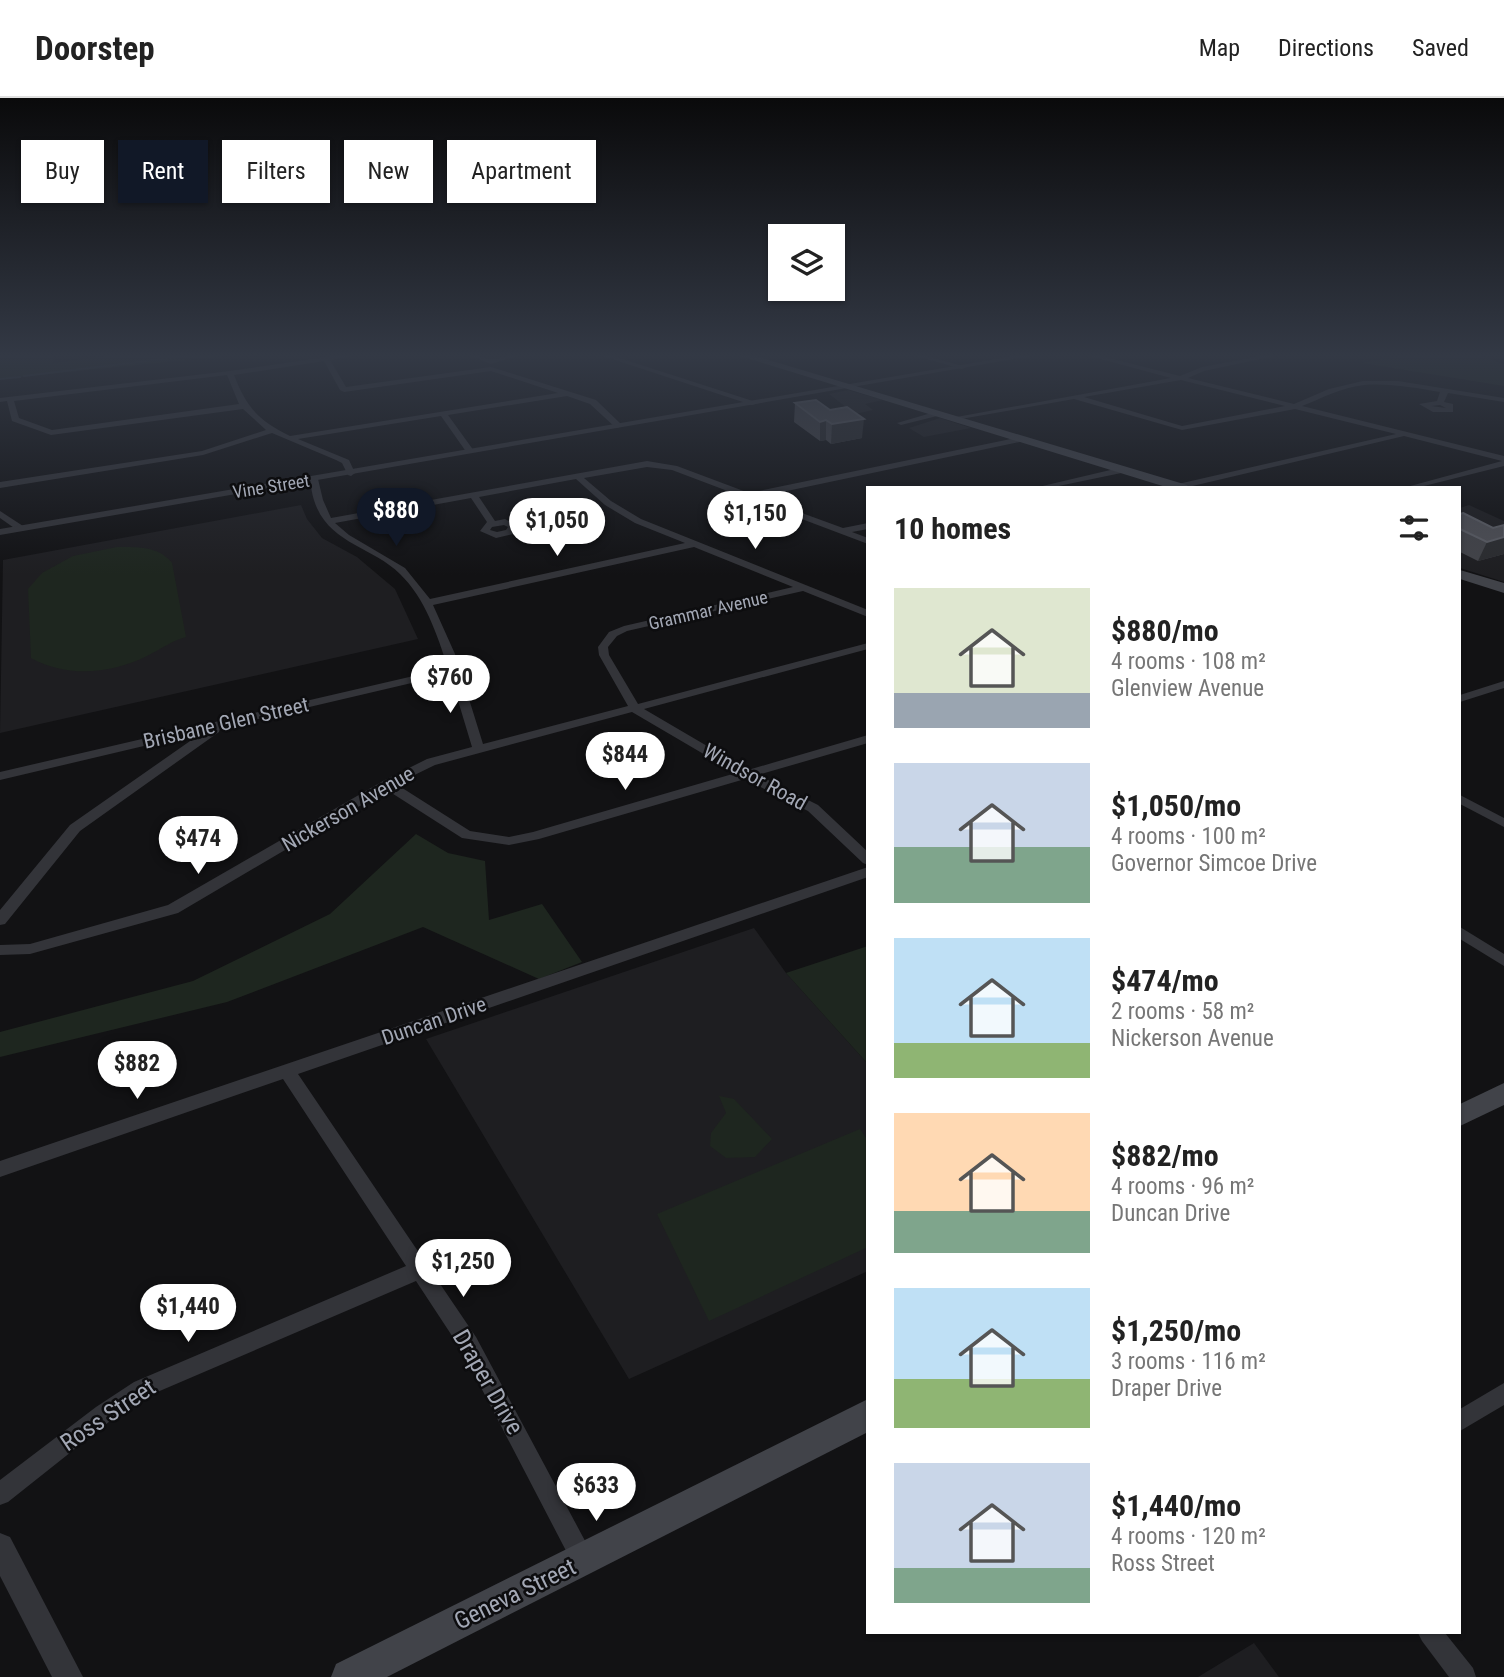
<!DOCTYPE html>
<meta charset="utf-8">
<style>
:root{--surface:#fff;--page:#f6f6f6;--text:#222;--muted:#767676;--line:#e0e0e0;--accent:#111827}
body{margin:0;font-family:"Roboto Condensed",sans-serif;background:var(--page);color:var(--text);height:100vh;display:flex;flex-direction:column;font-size:26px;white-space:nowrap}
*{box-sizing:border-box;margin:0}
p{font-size:23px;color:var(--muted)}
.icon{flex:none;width:38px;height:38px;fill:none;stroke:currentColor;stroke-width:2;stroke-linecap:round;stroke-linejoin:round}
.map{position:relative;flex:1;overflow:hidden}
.sheet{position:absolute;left:866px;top:388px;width:595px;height:1148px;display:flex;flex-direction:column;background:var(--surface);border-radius:0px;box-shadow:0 2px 5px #0004}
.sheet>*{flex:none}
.top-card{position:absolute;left:21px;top:42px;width:665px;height:63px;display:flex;gap:14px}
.fabs{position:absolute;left:768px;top:126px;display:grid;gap:14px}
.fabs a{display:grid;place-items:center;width:77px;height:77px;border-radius:0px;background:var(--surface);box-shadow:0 2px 5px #0004;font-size:35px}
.price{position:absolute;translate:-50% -60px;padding:0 16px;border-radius:24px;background:#fff;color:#222;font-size:23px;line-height:46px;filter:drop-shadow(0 2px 4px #0008)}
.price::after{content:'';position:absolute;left:50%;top:42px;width:21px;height:16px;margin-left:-10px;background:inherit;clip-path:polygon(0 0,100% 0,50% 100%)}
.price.active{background:var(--accent);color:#fff}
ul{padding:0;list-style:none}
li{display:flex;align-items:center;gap:21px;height:175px;padding:0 28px}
li span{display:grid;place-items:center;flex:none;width:196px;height:140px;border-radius:0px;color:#555}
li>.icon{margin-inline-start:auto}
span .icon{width:84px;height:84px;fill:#fffc;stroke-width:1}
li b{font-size:30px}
h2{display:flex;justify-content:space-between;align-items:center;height:84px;padding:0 28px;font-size:30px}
.pill{padding:0 24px;border-radius:0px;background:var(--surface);box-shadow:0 2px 5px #0004;font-size:24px;line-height:63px}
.pill.active{background:var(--accent);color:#fff}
header{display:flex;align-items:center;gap:42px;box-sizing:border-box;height:98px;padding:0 35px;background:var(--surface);border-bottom:2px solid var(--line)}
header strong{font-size:33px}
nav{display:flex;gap:38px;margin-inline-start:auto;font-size:24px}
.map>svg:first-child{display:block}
.built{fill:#1e1e21}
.green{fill:#1e261f}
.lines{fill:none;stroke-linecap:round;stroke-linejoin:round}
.stream{stroke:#283037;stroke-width:2}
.minor{fill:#333439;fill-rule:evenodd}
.tertiary{fill:#333439;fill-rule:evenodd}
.secondary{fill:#414349;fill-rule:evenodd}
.wall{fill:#434449}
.shaded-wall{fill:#2b2c2f}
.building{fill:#4e4f55;stroke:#5b5d64;stroke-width:2}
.labels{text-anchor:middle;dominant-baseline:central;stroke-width:5;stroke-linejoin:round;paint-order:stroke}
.far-street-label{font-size:18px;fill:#a3a8b5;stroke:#0d0d0f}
.street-label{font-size:21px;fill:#a3a8b5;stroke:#0d0d0f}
.near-street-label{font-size:24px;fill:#a3a8b5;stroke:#0d0d0f}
</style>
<header>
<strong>Doorstep</strong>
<nav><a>Map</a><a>Directions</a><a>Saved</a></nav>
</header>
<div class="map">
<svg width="1504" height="1579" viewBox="0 0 1504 1579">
<rect width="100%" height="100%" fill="#121214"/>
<g class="built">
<path d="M 848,292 L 883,302 L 865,306 L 873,312 L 855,316 L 829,296 Z"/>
<path d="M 940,320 L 971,330 L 924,339 L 909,330 Z"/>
<path d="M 301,407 L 307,421 L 322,440 L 357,459 L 395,491 L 418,541 L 0,635 L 3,462 Z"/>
<path d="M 1469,407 L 1504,423 L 1504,484 L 1460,470 L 1460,410 Z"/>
<path d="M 754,830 L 786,875 L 868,966 L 868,1173 L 629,1281 L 426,941 Z"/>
<path d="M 1254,1545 L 1279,1579 L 1198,1579 Z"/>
</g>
<g class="green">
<path d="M 0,256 L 52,256 L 53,265 L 122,256 L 244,256 L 0,281 Z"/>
<path d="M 1407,256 L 1474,256 L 1504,266 L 1504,288 L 1362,265 Z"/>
<path d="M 117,449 C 137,449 159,448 172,465 L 186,539 C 171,543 161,551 147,558 C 111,576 67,580 31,560 L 28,491 L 42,475 L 73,458 Z"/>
<path d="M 416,736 L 448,755 L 485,763 L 489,822 L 542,806 L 582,864 L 539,881 L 423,829 L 227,904 L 0,959 L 0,934 L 193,883 L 330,816 Z"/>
<path d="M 868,848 L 868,966 L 786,875 Z"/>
<path d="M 719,998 L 734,1001 L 772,1041 L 755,1059 L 726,1060 L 710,1048 L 711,1035 L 726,1015 Z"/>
<path d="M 860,1031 L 868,1043 L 868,1149 L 709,1223 L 657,1116 Z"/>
</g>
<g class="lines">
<g class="stream">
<path d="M 203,256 L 207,256"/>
<path d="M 24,278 L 187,258"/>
<path d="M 0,281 L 20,279"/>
</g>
<g class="minor">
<path d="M 347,256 L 363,256 L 330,262 L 346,289 L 491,269 L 596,302 L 623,328 L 616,330 L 590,306 L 567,298 L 448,317 L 474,353 L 470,355 L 467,355 L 441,318 L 298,341 L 349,362 L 355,375 L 351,378 L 348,377 L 342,365 L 336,362 L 272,335 L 203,357 L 0,390 L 0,384 L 202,353 L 266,332 L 243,311 L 51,337 L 12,323 L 7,303 L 0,304 L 0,300 L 230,273 ZM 324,263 L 340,292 L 344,294 L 491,273 L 558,295 L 290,338 C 258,322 247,310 234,277 ZM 227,277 L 239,306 L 52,332 L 19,320 L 14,303 Z"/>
<path d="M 466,256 C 475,256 485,262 494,261 C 505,260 513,256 523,256 L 491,266 Z"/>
<path d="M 597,256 L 607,256 L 759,305 L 752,307 Z"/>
<path d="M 909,256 L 919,256 L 966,269 L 962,271 Z"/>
<path d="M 1082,256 L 1093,256 L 1180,278 L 1202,269 L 1271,256 L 1284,256 L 1204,273 L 1188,280 L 1294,306 L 1329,291 L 1363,283 L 1398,283 L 1504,300 L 1504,304 L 1448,295 L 1444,304 L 1453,306 L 1453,314 L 1433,314 L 1419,306 L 1437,303 L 1440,294 C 1415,290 1390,285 1364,287 C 1343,289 1322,300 1302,308 L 1504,358 L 1504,368 L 1416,390 L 1403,390 L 1502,363 L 1404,338 L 1184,390 L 1174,390 L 1175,387 L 1178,386 L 1396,336 L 1295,311 L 1182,332 L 1074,301 L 955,322 L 951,320 L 1171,280 ZM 1181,282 L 1285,308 L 1182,328 L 1084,299 ZM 1440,307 L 1446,310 L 1431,308 Z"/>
<path d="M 938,313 L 942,315 L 941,317 L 901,327 L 897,325 Z"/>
<path d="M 1021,339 L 1025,341 L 1024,343 L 758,399 L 843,430 L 868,425 L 868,431 L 852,434 L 868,440 L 868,446 L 672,372 L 647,369 L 584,380 L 611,403 L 641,421 L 868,512 L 868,519 L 803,493 L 627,533 L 617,538 L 608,549 L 609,557 L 638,606 L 868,545 L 868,551 L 644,611 L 748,672 L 868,637 L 868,645 L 758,677 L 818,707 L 868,754 L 868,767 L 863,765 L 808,713 L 745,681 L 539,741 L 509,747 L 462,740 L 387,692 L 178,815 L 30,856 L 0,857 L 0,847 L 30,846 L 168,807 L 383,683 L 427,661 L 472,649 L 450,576 L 220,630 L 219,634 L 80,733 L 5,826 L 0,827 L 0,812 L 70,727 L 203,634 L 0,682 L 0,674 L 448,570 C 437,536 425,500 400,476 C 374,450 333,446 317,410 C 313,401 310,389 311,379 L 318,381 L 323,402 L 331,420 L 647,363 L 677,368 L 749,395 ZM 576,381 L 605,407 L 635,425 L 685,445 L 430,501 L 405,470 L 349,437 L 335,425 L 471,400 L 487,424 L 480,433 L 496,440 L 513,436 L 518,428 L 505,421 L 495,423 L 479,399 ZM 504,427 L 508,429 L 506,432 L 497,434 L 490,432 L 492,429 ZM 694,449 L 793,489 L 624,528 L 609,534 L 598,549 L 599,557 L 628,608 L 483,646 L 455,556 L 433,507 ZM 632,614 L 736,675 L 533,734 L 509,739 L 470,733 L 396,686 L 435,667 Z"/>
<path d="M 1123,369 L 1127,372 L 1126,374 L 1049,390 L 1034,390 Z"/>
<path d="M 0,413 L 23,428 L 23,432 L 17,432 L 0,420 Z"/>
<path d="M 1504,583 L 1504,590 L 1460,604 L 1460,597 Z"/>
<path d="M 1460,697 L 1504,720 L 1504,729 L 1460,706 Z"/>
<path d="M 868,769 L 868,779 L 298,976 L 476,1239 L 591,1454 L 594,1462 L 591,1470 L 583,1473 L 575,1470 L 462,1253 L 416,1183 L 148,1298 L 110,1323 L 8,1404 L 0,1407 L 0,1382 L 96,1309 L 134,1284 L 406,1168 L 283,981 L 0,1079 L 0,1063 Z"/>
<path d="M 1460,829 L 1504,856 L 1504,868 L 1460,841 Z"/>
<path d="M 1504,1285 L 1504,1307 L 1460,1333 L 1460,1311 Z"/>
<path d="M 1418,1535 L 1445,1535 L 1473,1570 L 1476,1579 L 1449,1579 L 1422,1543 Z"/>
</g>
<g class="tertiary">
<path d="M 1025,256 L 1043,256 L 0,437 L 0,431 Z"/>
<path d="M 0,1435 L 10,1439 L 83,1579 L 52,1579 L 0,1478 Z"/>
</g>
<g class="secondary">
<path d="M 734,256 L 749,256 L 1187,387 L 1189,390 L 1169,390 Z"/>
<path d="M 1460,472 L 1504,485 L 1504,495 L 1460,481 Z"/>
<path d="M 1504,985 L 1504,1007 L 1460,1028 L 1460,1006 Z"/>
<path d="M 868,1301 L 868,1334 L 387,1579 L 331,1579 L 336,1566 Z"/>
</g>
</g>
<g class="wall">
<path d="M 795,305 L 830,312 L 862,340 L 831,346 L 826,342 L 820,343 L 794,324 Z"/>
<path d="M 1460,416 L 1493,430 L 1504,427 L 1504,456 L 1478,463 L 1460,454 Z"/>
</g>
<g class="shaded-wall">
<path d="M 864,321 L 862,340 L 831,346 L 832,326 Z"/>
<path d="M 826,322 L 826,342 L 820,343 L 820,324 Z"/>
<path d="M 1504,439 L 1504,456 L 1478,463 L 1487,444 Z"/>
</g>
<g class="building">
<path d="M 816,302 L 830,312 L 847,309 L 864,321 L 832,326 L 826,322 L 820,324 L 795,305 Z"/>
<path d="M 1463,415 L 1493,430 L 1504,427 L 1504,439 L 1487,444 L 1460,431 L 1460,416 Z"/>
</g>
<linearGradient id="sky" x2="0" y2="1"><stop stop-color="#0a0a0b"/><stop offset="0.54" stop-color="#333945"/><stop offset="1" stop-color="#333945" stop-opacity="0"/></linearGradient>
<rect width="1504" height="477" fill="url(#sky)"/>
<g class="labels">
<g class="far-street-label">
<text transform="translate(271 388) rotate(-9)">Vine Street</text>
<text transform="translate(708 512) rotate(-13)">Grammar Avenue</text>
</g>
<g class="street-label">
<text transform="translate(226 625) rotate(-13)">Brisbane Glen Street</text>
<text transform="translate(755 679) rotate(29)">Windsor Road</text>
<text transform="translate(348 711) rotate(-30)">Nickerson Avenue</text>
<text transform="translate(434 923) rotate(-19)">Duncan Drive</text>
</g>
<g class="near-street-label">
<text transform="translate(488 1284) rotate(60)">Draper Drive</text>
<text transform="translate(108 1317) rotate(-34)">Ross Street</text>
<text transform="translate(515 1496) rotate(-26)">Geneva Street</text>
</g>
</g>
</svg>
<div class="fabs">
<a><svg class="icon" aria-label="layers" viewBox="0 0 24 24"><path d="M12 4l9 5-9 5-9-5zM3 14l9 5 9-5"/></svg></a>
</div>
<b class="price active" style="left:396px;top:450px">$880</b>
<b class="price" style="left:755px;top:453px">$1,150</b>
<b class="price" style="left:557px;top:460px">$1,050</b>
<b class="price" style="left:450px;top:617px">$760</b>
<b class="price" style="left:625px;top:694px">$844</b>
<b class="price" style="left:198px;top:778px">$474</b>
<b class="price" style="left:137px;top:1003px">$882</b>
<b class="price" style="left:463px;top:1201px">$1,250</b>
<b class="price" style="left:188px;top:1246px">$1,440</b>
<b class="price" style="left:596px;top:1425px">$633</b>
<div class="top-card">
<a class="pill">Buy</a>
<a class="pill active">Rent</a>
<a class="pill">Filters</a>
<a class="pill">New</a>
<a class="pill">Apartment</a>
</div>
<section class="sheet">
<h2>10 homes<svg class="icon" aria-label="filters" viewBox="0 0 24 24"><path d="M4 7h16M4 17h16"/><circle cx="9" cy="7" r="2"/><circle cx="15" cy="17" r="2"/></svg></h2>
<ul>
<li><span style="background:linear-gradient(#dfe7d0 75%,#9aa5b1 0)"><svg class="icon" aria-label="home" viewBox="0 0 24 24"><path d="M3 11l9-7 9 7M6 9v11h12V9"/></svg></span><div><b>$880/mo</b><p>4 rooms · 108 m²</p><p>Glenview Avenue</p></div></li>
<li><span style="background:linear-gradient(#c9d6e8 60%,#7fa58c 0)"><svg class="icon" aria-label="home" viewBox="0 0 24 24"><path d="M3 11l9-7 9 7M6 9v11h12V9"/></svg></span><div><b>$1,050/mo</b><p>4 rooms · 100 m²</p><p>Governor Simcoe Drive</p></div></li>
<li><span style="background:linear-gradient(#bfe0f5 75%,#8fb573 0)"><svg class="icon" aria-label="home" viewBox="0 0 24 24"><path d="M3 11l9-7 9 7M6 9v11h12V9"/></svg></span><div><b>$474/mo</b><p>2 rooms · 58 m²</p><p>Nickerson Avenue</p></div></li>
<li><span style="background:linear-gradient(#ffd9b3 70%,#7fa58c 0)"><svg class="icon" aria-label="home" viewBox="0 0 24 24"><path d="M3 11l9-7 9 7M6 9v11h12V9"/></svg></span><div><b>$882/mo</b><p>4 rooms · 96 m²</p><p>Duncan Drive</p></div></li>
<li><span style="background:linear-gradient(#bfe0f5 65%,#8fb573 0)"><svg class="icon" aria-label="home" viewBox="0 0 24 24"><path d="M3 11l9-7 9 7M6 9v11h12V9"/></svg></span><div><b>$1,250/mo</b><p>3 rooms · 116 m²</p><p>Draper Drive</p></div></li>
<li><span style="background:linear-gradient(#c9d6e8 75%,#7fa58c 0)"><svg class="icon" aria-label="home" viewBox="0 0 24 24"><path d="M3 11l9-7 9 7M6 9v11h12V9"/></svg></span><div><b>$1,440/mo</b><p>4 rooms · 120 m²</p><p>Ross Street</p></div></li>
</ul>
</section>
</div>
